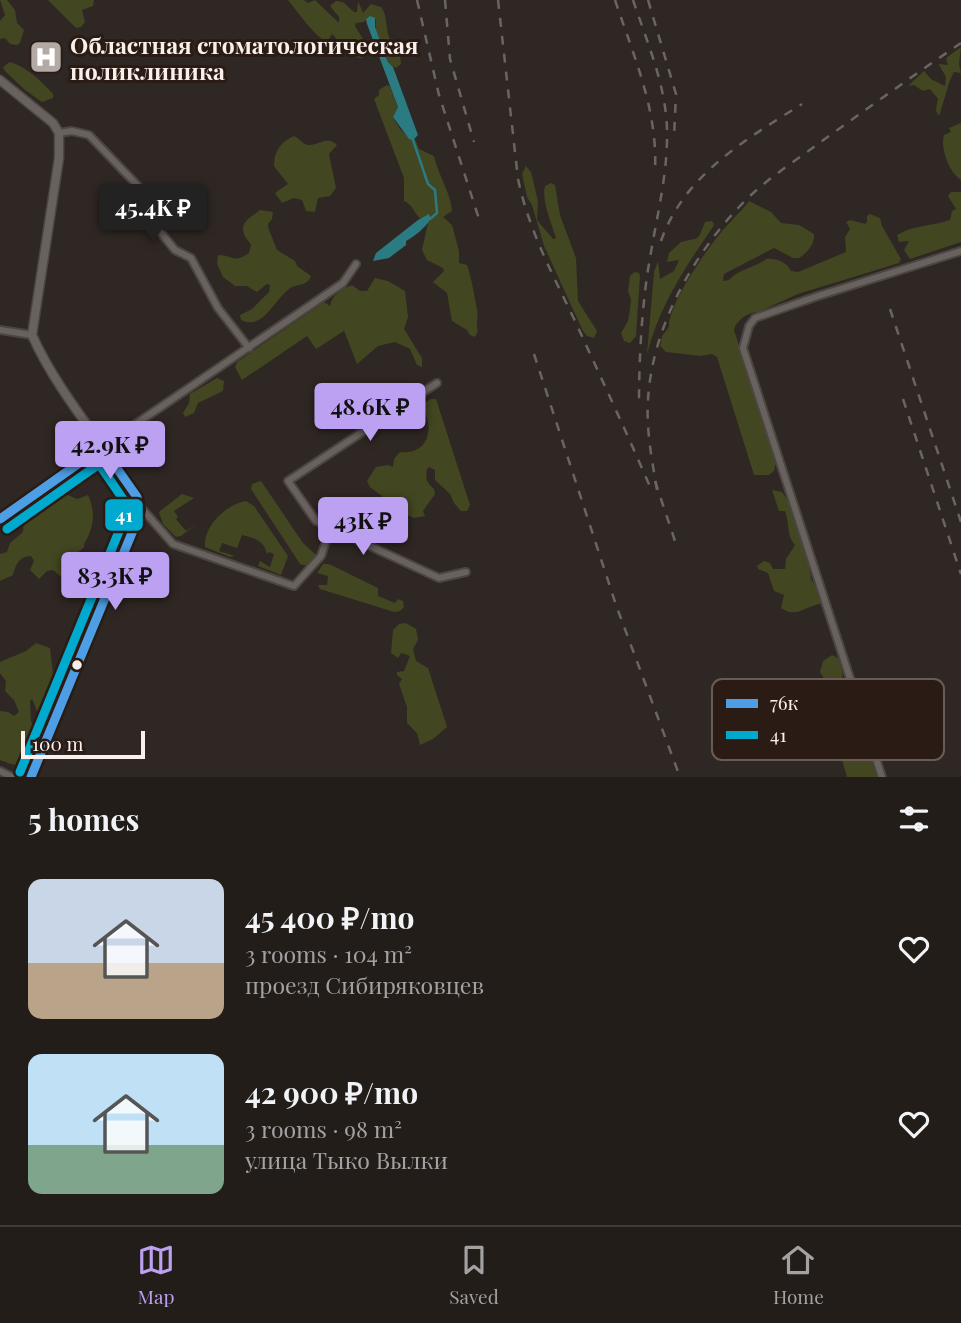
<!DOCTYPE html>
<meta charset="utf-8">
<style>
:root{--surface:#231d1a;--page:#2b2623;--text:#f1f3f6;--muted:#a3a2a2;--line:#403b39;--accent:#bca0f2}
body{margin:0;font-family:"Playfair Display",serif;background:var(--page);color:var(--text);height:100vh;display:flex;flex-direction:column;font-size:26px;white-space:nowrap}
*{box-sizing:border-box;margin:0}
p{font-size:23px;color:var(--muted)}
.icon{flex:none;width:38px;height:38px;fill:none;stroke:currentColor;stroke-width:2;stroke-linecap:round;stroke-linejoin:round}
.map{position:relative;height:777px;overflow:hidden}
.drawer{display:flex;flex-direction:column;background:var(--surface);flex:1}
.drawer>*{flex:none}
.scale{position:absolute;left:21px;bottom:18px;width:124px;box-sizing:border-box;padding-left:7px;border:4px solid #faf0eb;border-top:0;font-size:19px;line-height:24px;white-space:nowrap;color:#faf0eb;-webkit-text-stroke:5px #2a1c14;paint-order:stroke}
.price{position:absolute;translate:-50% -60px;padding:0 16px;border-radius:7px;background:var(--accent);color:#111;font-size:23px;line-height:46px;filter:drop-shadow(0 2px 4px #0008)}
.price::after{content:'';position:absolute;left:50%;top:42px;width:21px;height:16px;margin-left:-10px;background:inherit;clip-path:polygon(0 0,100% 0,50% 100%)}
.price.on{background:#222;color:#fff}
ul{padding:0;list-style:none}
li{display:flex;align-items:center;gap:21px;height:175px;padding:0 28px}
li span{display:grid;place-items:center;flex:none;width:196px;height:140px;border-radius:14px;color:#555}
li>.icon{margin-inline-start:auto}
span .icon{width:84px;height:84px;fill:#fffc;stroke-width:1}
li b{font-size:30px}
h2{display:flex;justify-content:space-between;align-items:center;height:84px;padding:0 28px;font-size:30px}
.dock{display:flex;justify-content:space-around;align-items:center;height:98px;border-top:2px solid var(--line);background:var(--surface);font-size:19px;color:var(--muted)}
.dock a{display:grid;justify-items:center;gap:4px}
.dock .on{color:var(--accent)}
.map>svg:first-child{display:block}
.green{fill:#424621}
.water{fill:#2b7b83}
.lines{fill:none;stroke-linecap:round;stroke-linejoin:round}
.stream{stroke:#2b7b83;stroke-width:2.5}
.minor-casing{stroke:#4c4541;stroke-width:10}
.tertiary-casing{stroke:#4c4541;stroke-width:11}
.minor{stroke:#68625e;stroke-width:6}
.tertiary{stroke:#68625e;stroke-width:8}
.rail{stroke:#6b6562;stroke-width:2.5;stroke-dasharray:9 9;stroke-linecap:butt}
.bus-1-casing{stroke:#2a1c14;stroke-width:14}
.bus-2-casing{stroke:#2a1c14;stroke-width:14}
.bus-1{stroke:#4d9ee5;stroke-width:9}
.bus-2{stroke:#00a9ce;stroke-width:9}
.bus-dot{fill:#faf0eb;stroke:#2a1c14;stroke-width:2.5}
.labels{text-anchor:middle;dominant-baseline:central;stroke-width:6;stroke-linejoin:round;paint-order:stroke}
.poi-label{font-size:23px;font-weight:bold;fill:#faf0eb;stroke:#2a1c14;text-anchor:start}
.key{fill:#2a1c14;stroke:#685c54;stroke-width:2}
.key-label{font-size:19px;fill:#faf0eb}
.line-badge{stroke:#2a1c14;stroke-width:2.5}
.badge-label{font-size:19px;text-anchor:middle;font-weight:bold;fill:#fff}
</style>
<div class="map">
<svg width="961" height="777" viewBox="0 0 961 777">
<rect width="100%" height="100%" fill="#2f2723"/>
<g class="green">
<path d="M 0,0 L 7,0 L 15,10 L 17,23 L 24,30 L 20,43 L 17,45 L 10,44 L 5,38 L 0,39 L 0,21 L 5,15 Z"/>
<path d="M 48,0 L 94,0 L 93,6 L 82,10 L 85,22 L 81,27 L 76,28 Z"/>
<path d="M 288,0 L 304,0 L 308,3 L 315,0 L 339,23 L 339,17 L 330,6 L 336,1 L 343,2 L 354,12 L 357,12 L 358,1 L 363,13 L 371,4 L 381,7 C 391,20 381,38 399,47 L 401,64 L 396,68 C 381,61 373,36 376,20 L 368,17 L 364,22 L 356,23 L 355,26 L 365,42 L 363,58 L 346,56 L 342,45 L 332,34 L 327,42 C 315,37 298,12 288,0 Z"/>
<path d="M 961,47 L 959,64 L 961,73 L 954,72 C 948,81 944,103 939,116 L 936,111 C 938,92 941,104 930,89 L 923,91 L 914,85 L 908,86 L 924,71 L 931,79 L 945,86 L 946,77 L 939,65 L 939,64 L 948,65 L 946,58 Z"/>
<path d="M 10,62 C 27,67 41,81 53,94 L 53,98 L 42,102 L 25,90 L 5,71 L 3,67 Z"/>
<path d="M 387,85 L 390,86 L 398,107 L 393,117 C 397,126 405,136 413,140 L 415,139 L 419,149 L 434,156 C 438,175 451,193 452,211 L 443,217 L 452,225 L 459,251 L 459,263 L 467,265 C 472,280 474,294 477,309 C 479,317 475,323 478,331 L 475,337 L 470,335 L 467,330 L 452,321 L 447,293 L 433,282 L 444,271 L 443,268 L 427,260 L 422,250 L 428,223 L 431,219 L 429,215 L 421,219 C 414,214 413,204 404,201 L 404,178 L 374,99 L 379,95 L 379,90 Z"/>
<path d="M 961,123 L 961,180 C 949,172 940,148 944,135 L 951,132 L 949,128 Z"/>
<path d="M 294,136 C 299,138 303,145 309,145 C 321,145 326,135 337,145 L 329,154 L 336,188 L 330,196 L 318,198 L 315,212 L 306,211 L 302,200 L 294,198 L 282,203 L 275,193 L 288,184 L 274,166 C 274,152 280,142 294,136 Z"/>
<path d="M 526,166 L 531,172 L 538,201 L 537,220 L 553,239 L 556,238 C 552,225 541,199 545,186 L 551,183 L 555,185 L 560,215 L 576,258 L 578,301 L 597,331 L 594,338 L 587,336 L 583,331 L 544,246 L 532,205 L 527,197 L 522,174 Z"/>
<path d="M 951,192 L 961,192 L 961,242 L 910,259 L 904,250 L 909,241 L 899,242 L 897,235 C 913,225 933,226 950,220 L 952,211 L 956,209 L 948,196 Z"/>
<path d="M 749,201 L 771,212 L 781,223 L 799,225 L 814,234 C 815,244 807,253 799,258 L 793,258 L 774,248 L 724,274 L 723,281 L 729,280 C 738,269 755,268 766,259 C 776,258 787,262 791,271 L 798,272 L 846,252 L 845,237 L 850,229 L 846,222 L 850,220 L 865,224 L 867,222 L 867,216 L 870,214 L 880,218 L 882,226 L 901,259 L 899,263 L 798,294 L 758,312 C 749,312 736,320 734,330 L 776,461 L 774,471 L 769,475 L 754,475 L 717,357 L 712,354 L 700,356 L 666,352 L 660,346 L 662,336 L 669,327 C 668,305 705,252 719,235 C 728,223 740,213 749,201 Z"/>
<path d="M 260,210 L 273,212 L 272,219 L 268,224 L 268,227 L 277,250 L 295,261 L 297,266 L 311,276 C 307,287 297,283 289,289 C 274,300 263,331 241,320 L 240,315 L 252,309 L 269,292 L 270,285 L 267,284 L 257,292 L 247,286 L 235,286 L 223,277 L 217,264 L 218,255 C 233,255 233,264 249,253 L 251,245 C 249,241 245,238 244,234 C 239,222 253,216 260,210 Z"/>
<path d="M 712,221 L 714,224 L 713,227 C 685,267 659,307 647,354 L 654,272 L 658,261 L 660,279 L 674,271 L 679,260 L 667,262 L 669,253 L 681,242 C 701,237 697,242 705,222 Z"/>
<path d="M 635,272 L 639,273 L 640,276 L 636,336 L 630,343 L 624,341 L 621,333 L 628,321 L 630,309 L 631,300 L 628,291 L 630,276 Z"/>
<path d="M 375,278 L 388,281 L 405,291 L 408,317 L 404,329 L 422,358 L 422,367 L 417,365 L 410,349 L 395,342 L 378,346 L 357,364 L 343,328 L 344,331 L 316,349 L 307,336 L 242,380 L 235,367 L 237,362 L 324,302 L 330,306 C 332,294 342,289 352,285 L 360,291 L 367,291 Z"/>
<path d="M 217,378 L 224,381 L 223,391 L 198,403 L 194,413 L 185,417 L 183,413 L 189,403 L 190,394 Z"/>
<path d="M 431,399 L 436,399 L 470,505 L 467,511 L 461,511 L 454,503 L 450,494 L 435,480 L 435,470 L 429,467 L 427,469 C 425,479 427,483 434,489 L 435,494 L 423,511 L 425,516 L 414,518 L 393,508 L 387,500 L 370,487 L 367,481 L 376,467 L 388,465 L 393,467 L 394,459 L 400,452 C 430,455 435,426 421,405 Z"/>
<path d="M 261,481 L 303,543 L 316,555 L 308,566 L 300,564 L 251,489 L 252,484 Z"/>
<path d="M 54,489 L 77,499 L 88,495 C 96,512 94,528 84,544 L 84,547 L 65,564 L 75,578 C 84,575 95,574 103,581 L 92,609 L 88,615 L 82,613 L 80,607 L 87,595 L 86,589 L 84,586 L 70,585 L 53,570 L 47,571 L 39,579 L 30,570 L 34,561 L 31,556 C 18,557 16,565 13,575 L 0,581 L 0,554 L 7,552 L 10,543 L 23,532 C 24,509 38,502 54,489 Z"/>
<path d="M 772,490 L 782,492 L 787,499 L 809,564 L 811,579 L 821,595 L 820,604 C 805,606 797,619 781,608 L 784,595 L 774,591 L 768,573 L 758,569 L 757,566 L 764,561 L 770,563 L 773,569 L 785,569 L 786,559 L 795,545 C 786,534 790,524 785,511 L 779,511 Z"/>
<path d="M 182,494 L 194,498 L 174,511 L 178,517 L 176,519 L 186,531 L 198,523 L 181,536 L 176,537 L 163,524 L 159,512 Z"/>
<path d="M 246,501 L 254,506 L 288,556 L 281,575 L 258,566 L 260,561 L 270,567 L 274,554 L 269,552 L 267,554 C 264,540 254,538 242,535 L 237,548 L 222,543 L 219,551 L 235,556 L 230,557 L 205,547 C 203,526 227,504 246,501 Z"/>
<path d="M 323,564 L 329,564 L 378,588 L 378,596 L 395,603 L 398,599 L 403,601 L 404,607 L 400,611 L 394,612 L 320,589 L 318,585 L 327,585 L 328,576 L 317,573 Z"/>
<path d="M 406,623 L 416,629 L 418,640 L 413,649 L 416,661 L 428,668 L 447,727 L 433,739 L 420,745 L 417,733 L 407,723 L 407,707 L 399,684 L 402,679 L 397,675 L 397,672 L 404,671 L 410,656 L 401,653 L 398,658 L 391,653 L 393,630 L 399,624 Z"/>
<path d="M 79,630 L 80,641 L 48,713 L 46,716 L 37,711 L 32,699 L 30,701 L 31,721 L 40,738 C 31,765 27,771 0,760 L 0,711 L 8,712 L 14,716 L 19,712 L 14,700 L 5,691 L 6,681 L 0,673 L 0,662 L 26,651 L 36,643 L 50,648 L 53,674 L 57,674 C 62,661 64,635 79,630 Z"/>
<path d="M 832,655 L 838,658 C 842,669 846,676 838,686 L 826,682 L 820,672 L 823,661 Z"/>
<path d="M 842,698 L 849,700 L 853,708 L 845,718 L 845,722 L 856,745 L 868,751 L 877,777 L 847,777 L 829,715 L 832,702 Z"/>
</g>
<g class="water">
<path d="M 370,16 L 375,18 L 375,34 L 384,58 L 393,67 L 418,135 L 413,140 L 409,139 L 393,117 L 398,107 L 367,24 L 366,19 Z"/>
<path d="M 429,214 L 431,219 C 424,228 417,235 406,241 L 406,245 L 389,258 L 373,261 L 376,253 L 418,220 Z"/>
</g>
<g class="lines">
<g class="stream">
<path d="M 374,28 L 386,61"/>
<path d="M 412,137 L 428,184 L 435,190 L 437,213 L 430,219"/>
</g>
<defs>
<g id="minor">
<path d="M 59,133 L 72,131 L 89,135 L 139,187 L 158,229 L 175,250 L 191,258 L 218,308 L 249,348"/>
<path d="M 0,330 L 32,335"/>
<path d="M 437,383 L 288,481 L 316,521 L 439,578 L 466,572"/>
<path d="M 102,447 L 343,283 L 356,264"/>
<path d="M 139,510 L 144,511 L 173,544 L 294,586 L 321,556 L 331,527"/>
<path d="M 0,771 L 12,777"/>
<path d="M 882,777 L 743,348 L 749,326 L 755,318 L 818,296 L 961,251"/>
</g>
<g id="tertiary">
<path d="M 0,80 L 53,123 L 59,133 L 59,158 L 32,335 C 57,391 100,439 133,491 L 139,505 L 134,528 L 31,777"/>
<path d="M 0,519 L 102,447"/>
</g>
</defs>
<use href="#minor" class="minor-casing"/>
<use href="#tertiary" class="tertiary-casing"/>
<use href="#minor" class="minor"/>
<use href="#tertiary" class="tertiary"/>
<g class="rail">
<path d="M 417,0 L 439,95 L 480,222"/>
<path d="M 445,0 L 450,59 L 474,142"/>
<path d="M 498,0 L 518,179 C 529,231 553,275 576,323 C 601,378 627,433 651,489"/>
<path d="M 615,0 C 634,57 658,110 655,171"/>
<path d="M 633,0 C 647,42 666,85 667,130 C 668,173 657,215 650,258 C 642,301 639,358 639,403"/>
<path d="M 648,0 L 676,94 L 674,137"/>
<path d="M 661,241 C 684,175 745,140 802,104"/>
<path d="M 890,309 L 961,522"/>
<path d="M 534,354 L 616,605 L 680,777"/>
<path d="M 903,399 L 961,574"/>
<path d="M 655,481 L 675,541"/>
<path d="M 657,490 C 652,460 646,430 648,400 C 652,329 691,258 739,207 C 763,181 794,162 822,141 C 868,108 914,75 961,43"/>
</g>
<defs>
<path id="bus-1" d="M 0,519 L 102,447 L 137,497 L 139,510 L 134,528 L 31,777"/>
<path id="bus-2" d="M 7,529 L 99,464 L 125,502 L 126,509 L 122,524 L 20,772"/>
</defs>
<use href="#bus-1" class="bus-1-casing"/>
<use href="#bus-2" class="bus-2-casing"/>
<use href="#bus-1" class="bus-1"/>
<use href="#bus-2" class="bus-2"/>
</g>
<defs>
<symbol id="hospital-square" viewBox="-11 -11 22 22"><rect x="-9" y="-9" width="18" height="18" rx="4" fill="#b3aaa5" stroke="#2a1c14"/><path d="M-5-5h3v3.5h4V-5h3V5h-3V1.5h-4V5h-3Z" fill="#fff"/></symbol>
</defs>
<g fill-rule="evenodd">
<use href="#hospital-square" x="27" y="38" width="38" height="38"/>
</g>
<circle class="bus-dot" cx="77" cy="665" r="6"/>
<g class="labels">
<g class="poi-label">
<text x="70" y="44">Областная стоматологическая<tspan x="70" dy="26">поликлиника</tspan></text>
</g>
</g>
<rect x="712" y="679" width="232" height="81" rx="10" class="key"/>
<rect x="726" y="699" width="32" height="9" fill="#4d9ee5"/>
<rect x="726" y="731" width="32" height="8" fill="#00a9ce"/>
<g class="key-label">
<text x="770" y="710">76к</text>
<text x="770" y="742">41</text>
</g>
<rect class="line-badge" x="104" y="498" width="40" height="34" rx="7" fill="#00a9ce"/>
<g class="badge-label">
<text x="124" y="522">41</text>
</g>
</svg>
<div class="scale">100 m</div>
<b class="price on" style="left:153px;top:244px">45.4K ₽</b>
<b class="price" style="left:370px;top:443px">48.6K ₽</b>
<b class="price" style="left:110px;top:481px">42.9K ₽</b>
<b class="price" style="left:363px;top:557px">43K ₽</b>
<b class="price" style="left:115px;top:612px">83.3K ₽</b>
</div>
<section class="drawer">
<h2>5 homes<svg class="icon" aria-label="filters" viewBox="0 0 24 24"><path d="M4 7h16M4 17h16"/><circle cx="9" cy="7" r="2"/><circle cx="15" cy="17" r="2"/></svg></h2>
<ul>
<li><span style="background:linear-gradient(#c9d6e8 60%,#b9a48a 0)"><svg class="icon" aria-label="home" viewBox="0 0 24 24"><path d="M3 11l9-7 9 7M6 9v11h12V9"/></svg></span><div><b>45 400 ₽/mo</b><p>3 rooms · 104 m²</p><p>проезд Сибиряковцев</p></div><svg class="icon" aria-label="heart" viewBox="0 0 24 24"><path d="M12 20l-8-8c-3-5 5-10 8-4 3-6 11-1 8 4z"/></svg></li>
<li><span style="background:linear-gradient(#bfe0f5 65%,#7fa58c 0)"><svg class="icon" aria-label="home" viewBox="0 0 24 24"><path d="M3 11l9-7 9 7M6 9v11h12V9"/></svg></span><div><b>42 900 ₽/mo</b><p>3 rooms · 98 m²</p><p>улица Тыко Вылки</p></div><svg class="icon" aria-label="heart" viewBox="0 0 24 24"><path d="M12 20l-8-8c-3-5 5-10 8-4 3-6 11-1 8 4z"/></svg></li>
</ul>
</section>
<nav class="dock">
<a class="on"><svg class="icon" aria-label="map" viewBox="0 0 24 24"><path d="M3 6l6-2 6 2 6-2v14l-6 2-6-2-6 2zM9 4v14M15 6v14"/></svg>Map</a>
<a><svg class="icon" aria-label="saved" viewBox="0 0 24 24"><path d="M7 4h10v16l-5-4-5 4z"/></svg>Saved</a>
<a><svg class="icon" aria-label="home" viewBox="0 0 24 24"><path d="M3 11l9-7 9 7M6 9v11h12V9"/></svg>Home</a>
</nav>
